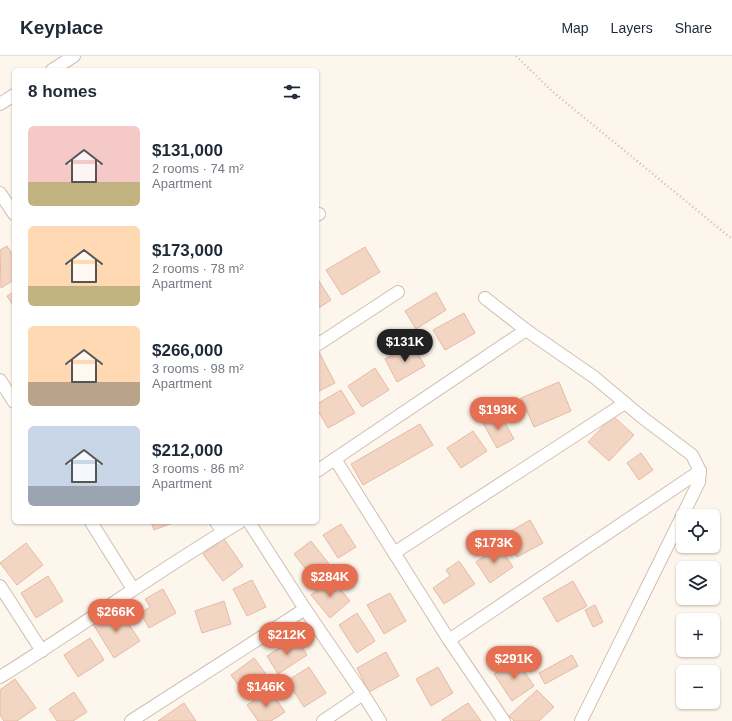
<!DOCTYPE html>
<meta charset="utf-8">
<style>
:root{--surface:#fff;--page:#f2f2f3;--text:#1f2937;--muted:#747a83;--line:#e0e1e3;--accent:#e76f51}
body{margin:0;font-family:Helvetica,sans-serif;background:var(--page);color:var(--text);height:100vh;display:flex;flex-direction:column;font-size:15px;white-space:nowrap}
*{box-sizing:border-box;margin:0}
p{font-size:13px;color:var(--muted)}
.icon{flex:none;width:22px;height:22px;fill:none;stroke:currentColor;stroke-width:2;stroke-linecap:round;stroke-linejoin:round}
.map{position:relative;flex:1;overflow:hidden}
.drawer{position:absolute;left:12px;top:12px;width:307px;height:456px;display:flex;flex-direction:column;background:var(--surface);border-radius:6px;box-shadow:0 1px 3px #0004}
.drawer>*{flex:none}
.buttons{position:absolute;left:676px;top:453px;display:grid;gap:8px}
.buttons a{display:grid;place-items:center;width:44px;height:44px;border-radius:6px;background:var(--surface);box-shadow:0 1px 3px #0004;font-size:20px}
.price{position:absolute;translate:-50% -34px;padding:0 9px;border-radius:14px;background:var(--accent);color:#fff;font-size:13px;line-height:26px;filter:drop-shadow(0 1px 2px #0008)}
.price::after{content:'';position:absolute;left:50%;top:24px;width:12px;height:9px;margin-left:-6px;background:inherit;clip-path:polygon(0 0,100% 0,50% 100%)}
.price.selected{background:#222;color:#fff}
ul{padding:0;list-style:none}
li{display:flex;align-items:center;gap:12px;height:100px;padding:0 16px}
li span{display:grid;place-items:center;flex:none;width:112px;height:80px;border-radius:6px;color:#555}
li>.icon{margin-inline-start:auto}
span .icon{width:48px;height:48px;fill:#fffc;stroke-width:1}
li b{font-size:17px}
h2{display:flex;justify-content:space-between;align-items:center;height:48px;padding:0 16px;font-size:17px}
header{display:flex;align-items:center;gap:24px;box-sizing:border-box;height:56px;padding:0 20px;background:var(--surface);border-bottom:1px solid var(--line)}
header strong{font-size:19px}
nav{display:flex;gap:22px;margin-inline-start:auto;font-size:14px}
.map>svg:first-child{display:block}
.building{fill:#f3d5c3;stroke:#e6bba3}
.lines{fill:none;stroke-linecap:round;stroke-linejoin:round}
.minor-casing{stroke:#d1beb0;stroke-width:14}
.path{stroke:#d9b8a5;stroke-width:2.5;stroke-dasharray:1 3;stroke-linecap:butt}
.minor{stroke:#fff;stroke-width:12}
</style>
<header>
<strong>Keyplace</strong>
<nav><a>Map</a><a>Layers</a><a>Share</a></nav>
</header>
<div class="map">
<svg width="732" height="665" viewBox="0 0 732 665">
<rect width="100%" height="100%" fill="#fdf6ec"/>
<g class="building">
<path d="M 7,190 L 14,201 L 14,224 L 1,232 L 0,194 Z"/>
<path d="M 365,191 L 380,216 L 342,239 L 326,214 Z"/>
<path d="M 317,222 L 331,244 L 317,253 Z"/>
<path d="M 14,236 L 14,251 L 7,240 Z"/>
<path d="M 436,236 L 446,254 L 416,273 L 405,255 Z"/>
<path d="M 464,257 L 475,277 L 445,294 L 433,274 Z"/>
<path d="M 412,288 L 425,310 L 397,326 L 385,303 Z"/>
<path d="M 319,296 L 335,327 L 317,336 L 317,297 Z"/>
<path d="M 375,312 L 389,334 L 362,351 L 348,330 Z"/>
<path d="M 559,326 L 571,355 L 534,371 L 521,342 Z"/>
<path d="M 341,334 L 355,357 L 328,372 L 317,353 L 317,348 Z"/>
<path d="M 500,358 L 514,383 L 497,392 L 483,367 Z"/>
<path d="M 613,360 L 634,379 L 609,405 L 588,386 Z"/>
<path d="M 420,368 L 433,389 L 363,429 L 351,408 Z"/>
<path d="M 473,375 L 487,395 L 461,412 L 447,392 Z"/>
<path d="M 641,397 L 653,414 L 639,424 L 627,407 Z"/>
<path d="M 530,464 L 543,487 L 517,501 L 504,479 Z"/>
<path d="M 151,466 L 175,466 L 154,474 Z"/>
<path d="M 341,468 L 356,491 L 338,502 L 323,479 Z"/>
<path d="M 224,483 L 243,510 L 223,525 L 203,498 Z"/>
<path d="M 311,485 L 329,508 L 312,521 L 294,498 Z"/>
<path d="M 26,487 L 43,509 L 17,529 L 0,507 Z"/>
<path d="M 499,490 L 513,511 L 490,527 L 476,506 Z"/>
<path d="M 459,505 L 475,528 L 444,548 L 433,532 L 450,520 L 446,514 Z"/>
<path d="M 48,520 L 63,545 L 36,562 L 21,537 Z"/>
<path d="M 331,522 L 350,545 L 330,562 L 311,539 Z"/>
<path d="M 252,524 L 266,551 L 247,560 L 233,533 Z"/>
<path d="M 573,525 L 587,550 L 557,566 L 543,542 Z"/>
<path d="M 163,533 L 176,557 L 149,572 L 140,557 L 150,551 L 145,543 Z"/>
<path d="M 390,537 L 406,565 L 384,578 L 367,549 Z"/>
<path d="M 224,545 L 231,568 L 202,577 L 195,555 Z"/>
<path d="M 595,549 L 603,566 L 593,571 L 585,554 Z"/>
<path d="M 118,552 L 140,585 L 114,602 L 93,568 Z"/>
<path d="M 357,557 L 375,585 L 357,597 L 339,569 Z"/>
<path d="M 296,581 L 307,599 L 278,618 L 267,600 Z"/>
<path d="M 90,582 L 104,604 L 78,621 L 64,599 Z"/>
<path d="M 386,596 L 399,620 L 369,636 L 357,612 Z"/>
<path d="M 572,599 L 578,610 L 545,628 L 539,617 Z"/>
<path d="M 254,602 L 269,622 L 245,639 L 231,619 Z"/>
<path d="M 516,603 L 534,630 L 512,645 L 494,618 Z"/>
<path d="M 309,611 L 326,637 L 304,651 L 287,625 Z"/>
<path d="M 438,611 L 453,637 L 431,650 L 416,623 Z"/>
<path d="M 15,623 L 36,652 L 17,665 L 4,665 L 0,659 L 0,634 Z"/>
<path d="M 270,634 L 285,656 L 271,665 L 258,665 L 247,649 Z"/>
<path d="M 537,634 L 554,651 L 539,665 L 514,665 L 509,660 Z"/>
<path d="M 74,636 L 87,656 L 73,665 L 57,665 L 49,653 Z"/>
<path d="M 184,647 L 196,665 L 158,665 Z"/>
<path d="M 468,647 L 481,665 L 442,665 L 442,664 Z"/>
</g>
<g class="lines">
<defs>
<g id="minor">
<path d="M 52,14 L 74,0"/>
<path d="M 0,48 L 14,39"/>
<path d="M 0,137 L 14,158"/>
<path d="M 317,159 L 319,158"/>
<path d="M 485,242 L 526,274 L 594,321 L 643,362 L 692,399 L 700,415 L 699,426 L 581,665"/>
<path d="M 317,289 L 398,236"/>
<path d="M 0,324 L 14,346"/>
<path d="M 335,403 L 449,584 L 504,665"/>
<path d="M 317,415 L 526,274"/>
<path d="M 91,466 L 133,533"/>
<path d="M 216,466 L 223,476"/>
<path d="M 249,466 L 305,553 L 363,638 L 380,665"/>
<path d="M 394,497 L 625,347"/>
<path d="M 0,530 L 42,595"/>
<path d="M 449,584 L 700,415"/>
<path d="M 0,621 C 81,571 158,514 240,466"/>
<path d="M 131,665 L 305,553"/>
<path d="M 323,665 L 363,638"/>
</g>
</defs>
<use href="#minor" class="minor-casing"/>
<path class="path" d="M 516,0 L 553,36 L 732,183"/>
<use href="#minor" class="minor"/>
</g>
</svg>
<div class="buttons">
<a><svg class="icon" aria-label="locate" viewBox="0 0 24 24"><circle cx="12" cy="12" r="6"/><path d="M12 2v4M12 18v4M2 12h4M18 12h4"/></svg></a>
<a><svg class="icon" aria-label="layers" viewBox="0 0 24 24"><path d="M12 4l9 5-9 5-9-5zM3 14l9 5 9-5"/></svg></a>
<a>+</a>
<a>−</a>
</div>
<b class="price selected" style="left:405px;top:307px">$131K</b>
<b class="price" style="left:498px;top:375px">$193K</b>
<b class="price" style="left:494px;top:508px">$173K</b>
<b class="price" style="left:330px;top:542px">$284K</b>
<b class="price" style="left:116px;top:577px">$266K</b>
<b class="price" style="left:287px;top:600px">$212K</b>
<b class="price" style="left:514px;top:624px">$291K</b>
<b class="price" style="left:266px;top:652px">$146K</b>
<section class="drawer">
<h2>8 homes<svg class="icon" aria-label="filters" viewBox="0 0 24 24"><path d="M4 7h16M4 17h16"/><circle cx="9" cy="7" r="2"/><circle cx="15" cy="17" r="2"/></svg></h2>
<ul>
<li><span style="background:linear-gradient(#f6c9c9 70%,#c2b280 0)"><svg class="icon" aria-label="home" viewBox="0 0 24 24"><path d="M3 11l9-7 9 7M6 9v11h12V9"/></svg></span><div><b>$131,000</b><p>2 rooms · 74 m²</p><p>Apartment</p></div></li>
<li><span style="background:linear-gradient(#ffd9b3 75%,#c2b280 0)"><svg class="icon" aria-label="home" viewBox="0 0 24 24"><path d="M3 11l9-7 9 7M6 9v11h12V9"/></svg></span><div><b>$173,000</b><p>2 rooms · 78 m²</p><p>Apartment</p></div></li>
<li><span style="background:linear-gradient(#ffd9b3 70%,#b9a48a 0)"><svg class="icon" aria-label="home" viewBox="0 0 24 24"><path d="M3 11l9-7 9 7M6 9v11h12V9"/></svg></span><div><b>$266,000</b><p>3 rooms · 98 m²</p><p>Apartment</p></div></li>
<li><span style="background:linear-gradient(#c9d6e8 75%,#9aa5b1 0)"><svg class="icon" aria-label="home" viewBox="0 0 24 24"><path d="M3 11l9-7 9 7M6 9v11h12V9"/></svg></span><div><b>$212,000</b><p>3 rooms · 86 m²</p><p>Apartment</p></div></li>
</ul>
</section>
</div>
